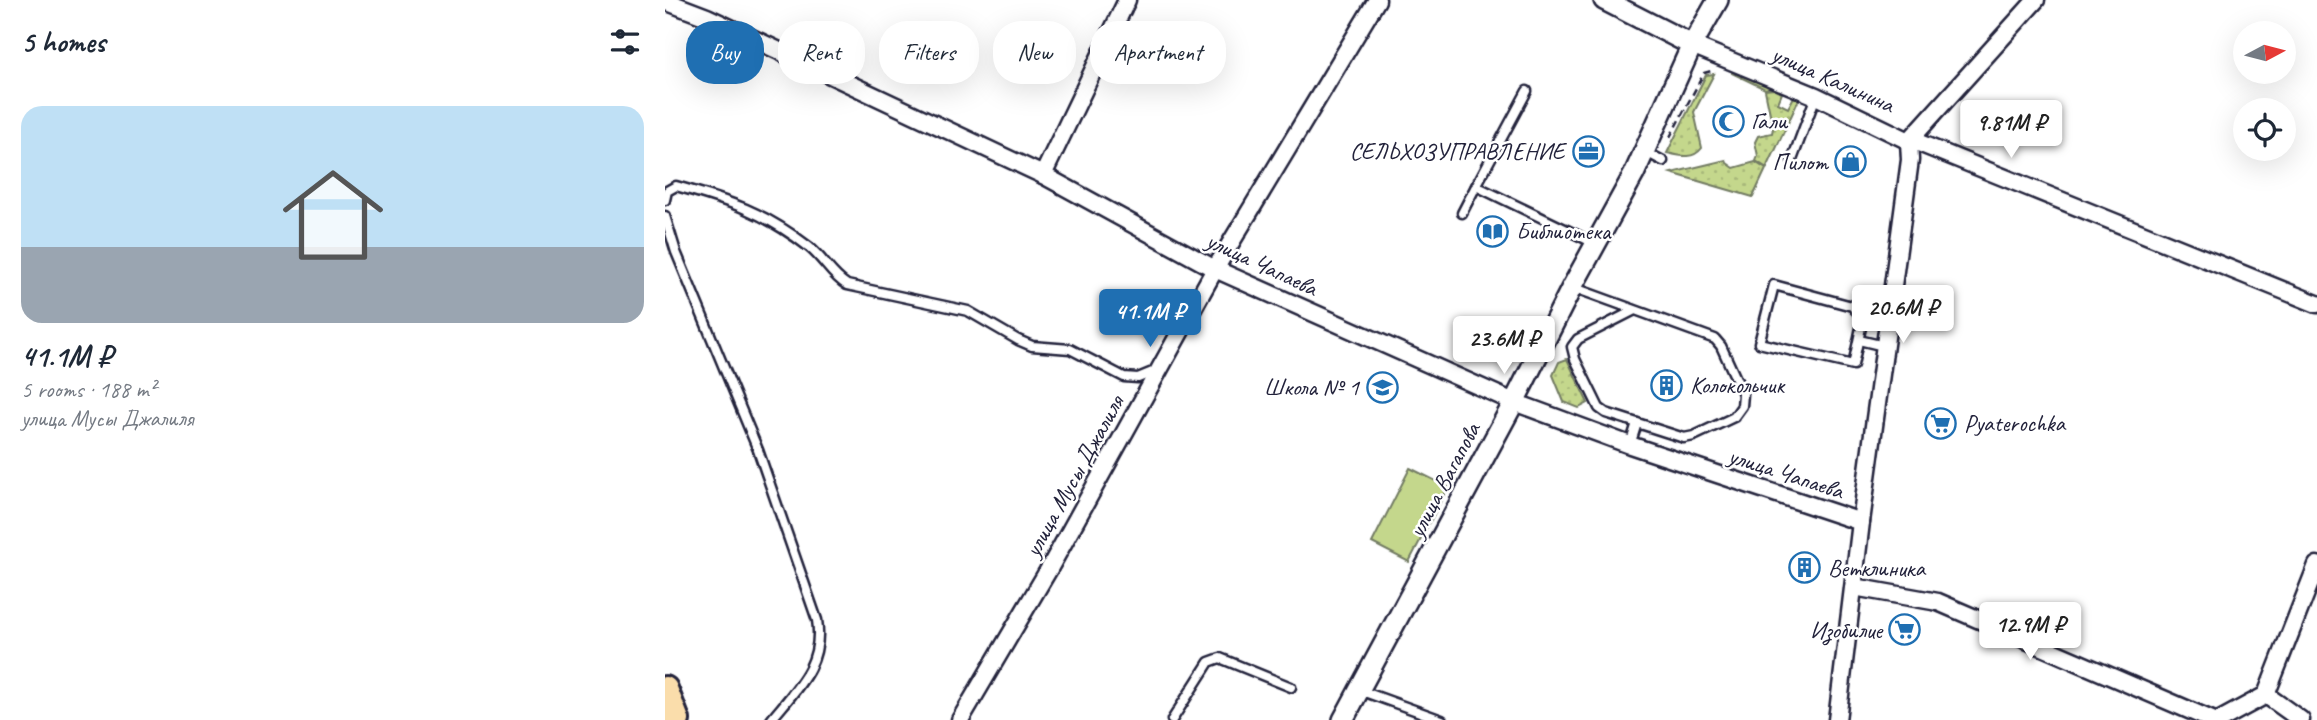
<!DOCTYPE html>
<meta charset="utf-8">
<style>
:root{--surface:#fff;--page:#f6f6f7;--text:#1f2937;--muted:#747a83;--line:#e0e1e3;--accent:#1f6fb2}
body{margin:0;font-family:Caveat,sans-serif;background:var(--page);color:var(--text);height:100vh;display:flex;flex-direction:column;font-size:26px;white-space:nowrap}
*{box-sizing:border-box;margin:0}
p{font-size:23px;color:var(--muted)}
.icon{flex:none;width:38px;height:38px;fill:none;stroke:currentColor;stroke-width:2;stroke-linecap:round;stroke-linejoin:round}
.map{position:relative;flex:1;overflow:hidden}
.side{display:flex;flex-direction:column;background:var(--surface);width:665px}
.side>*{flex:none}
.guide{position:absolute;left:21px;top:21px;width:665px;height:63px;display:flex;gap:14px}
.needle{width:46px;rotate:83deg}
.fabs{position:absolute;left:1568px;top:21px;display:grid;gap:14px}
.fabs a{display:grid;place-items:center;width:63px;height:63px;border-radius:50%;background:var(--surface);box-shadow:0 7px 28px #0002;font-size:35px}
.price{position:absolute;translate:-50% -60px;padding:0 16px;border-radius:7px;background:#fff;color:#222;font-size:23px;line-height:46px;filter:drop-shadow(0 2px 4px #0008)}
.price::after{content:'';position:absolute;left:50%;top:42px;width:21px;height:16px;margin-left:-10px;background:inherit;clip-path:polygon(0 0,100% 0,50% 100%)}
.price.active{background:var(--accent);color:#fff}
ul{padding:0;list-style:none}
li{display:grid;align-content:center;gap:14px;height:371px;padding:0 21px}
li+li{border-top:2px solid var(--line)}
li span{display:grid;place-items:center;height:217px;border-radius:21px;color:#555}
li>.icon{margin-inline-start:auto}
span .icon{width:126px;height:126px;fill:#fffc;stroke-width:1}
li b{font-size:30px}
h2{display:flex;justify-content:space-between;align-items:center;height:84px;padding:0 21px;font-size:30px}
.chip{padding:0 24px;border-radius:28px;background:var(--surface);box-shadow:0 7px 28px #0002;font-size:24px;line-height:63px}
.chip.active{background:var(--accent);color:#fff}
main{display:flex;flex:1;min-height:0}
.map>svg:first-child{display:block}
.grass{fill:url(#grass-dots);stroke:#737c64;stroke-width:2}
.pitch{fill:#c4d78c;stroke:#737c64;stroke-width:2}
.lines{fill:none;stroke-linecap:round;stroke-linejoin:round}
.service-casing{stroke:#22223b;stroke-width:13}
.minor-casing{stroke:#22223b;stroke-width:21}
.tertiary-casing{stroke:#22223b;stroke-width:24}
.trunk-casing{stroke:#22223b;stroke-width:30}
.path{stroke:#22223b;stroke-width:2.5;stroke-dasharray:7 5;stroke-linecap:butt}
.service{stroke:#fff;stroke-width:8}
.minor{stroke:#fff;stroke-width:16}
.tertiary{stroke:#fff;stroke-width:19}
.trunk{stroke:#faddab;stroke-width:24}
.labels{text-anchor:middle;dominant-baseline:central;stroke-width:5;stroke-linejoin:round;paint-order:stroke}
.street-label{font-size:24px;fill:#22223b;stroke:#fff}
.poi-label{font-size:24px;fill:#22223b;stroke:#fff;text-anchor:start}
</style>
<main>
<section class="side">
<h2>5 homes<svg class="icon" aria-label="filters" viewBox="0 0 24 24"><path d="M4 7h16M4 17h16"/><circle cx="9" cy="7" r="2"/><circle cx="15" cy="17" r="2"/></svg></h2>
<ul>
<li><span style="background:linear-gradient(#bfe0f5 65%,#9aa5b1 0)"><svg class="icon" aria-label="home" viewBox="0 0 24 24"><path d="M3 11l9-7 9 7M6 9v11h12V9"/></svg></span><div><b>41.1M ₽</b><p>5 rooms · 188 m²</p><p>улица Мусы Джалиля</p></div></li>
</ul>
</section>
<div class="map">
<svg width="1652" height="720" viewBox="0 0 1652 720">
<defs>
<pattern id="grass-dots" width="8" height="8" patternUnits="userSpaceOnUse" patternTransform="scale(1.75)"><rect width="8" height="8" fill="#c4d78c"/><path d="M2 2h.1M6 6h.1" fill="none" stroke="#a8b87a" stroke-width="1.8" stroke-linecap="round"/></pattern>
</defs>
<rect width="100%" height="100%" fill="#fff"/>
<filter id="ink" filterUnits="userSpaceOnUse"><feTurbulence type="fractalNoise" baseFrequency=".0143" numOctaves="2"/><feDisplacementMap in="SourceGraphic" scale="14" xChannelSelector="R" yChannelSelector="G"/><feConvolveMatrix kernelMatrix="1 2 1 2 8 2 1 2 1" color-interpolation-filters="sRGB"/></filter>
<g filter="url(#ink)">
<g class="grass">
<path d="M 1078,67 L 1136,95 L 1102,168 L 1091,161 L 1093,156 L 1090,142 L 1093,136 L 1107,133 L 1108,128 L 1100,90 L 1109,89 L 1117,93 L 1113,103 L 1123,108 L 1130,95 L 1109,87 L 1100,89 L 1067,73 L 1067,70 Z"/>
<path d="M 1049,74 L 1029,112 L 1037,148 C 1028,160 1015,156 1002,153 L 1041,75 Z"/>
<path d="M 1061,160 L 1062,163 L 1069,168 L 1090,162 L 1101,169 L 1088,197 L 1006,173 Z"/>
<path d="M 902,359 L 923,403 L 914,408 L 899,402 L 888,375 L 894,362 Z"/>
</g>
<path class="pitch" d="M 745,468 L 783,487 L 744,562 L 707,543 Z"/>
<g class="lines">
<defs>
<g id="service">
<path d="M 862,91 L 811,186 L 931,244"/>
<path d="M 981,152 L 998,161"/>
<path d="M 1127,160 L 1151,96"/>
<path d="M 0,200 L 2,191 L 11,186 C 65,201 99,212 144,247 C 159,259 166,275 182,285 L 303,311 L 353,340 L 367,346 L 405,349 L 459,377 L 473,378 L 490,371"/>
<path d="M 797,213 L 811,186"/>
<path d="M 0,216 L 11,252 L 93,450 L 152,620 C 159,664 132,688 106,720"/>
<path d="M 1109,285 L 1187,306 L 1198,318 L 1188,365 L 1094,343 Z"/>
<path d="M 907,287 L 1050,339 L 1056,346 L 1078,394 L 1077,406 L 1069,417 L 1029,436 L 1019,438 L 941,413 L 934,408 L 910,359 L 907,347 L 913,339 L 968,311"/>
<path d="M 1194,340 L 1219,346"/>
<path d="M 965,445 L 972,423"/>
<path d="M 694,690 L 777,720"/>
<path d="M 507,720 L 544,662 L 555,658 L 626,687"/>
</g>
<g id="minor">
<path d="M 0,1 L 42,17 L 378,175 L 550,269 L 849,402 L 965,445 L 1196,522"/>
<path d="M 1027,45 L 1151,96 L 1244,141 L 1254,143 L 1652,304"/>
<path d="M 378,175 L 462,0"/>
<path d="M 1189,587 L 1273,602 L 1547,720"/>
<path d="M 1601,695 L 1636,720"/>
<path d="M 295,720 L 384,569 L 550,269 L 712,0"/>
<path d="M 1172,720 L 1196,522 L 1245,160 L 1244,141 L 1371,0"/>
<path d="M 1555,720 L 1601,695 L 1652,565"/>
</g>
<g id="tertiary">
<path d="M 939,0 L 1027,45"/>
<path d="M 678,720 L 849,402 L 907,287 L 969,174 L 1027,45 L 1053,0"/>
</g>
<path id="trunk" d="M 0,689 L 12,720"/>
</defs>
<use href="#service" class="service-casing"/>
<use href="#minor" class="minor-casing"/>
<use href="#tertiary" class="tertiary-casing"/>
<use href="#trunk" class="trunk-casing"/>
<path class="path" d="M 1005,137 L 1039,73 L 1050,70"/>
<use href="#service" class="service"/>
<use href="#minor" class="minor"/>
<use href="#tertiary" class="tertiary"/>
<use href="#trunk" class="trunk"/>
</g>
</g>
<defs>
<symbol id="mosque-ring" viewBox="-11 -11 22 22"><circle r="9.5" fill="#fff" stroke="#1f6fb2" stroke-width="1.5"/><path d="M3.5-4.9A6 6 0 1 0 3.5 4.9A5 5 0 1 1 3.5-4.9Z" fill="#1f6fb2"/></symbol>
<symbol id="office-ring" viewBox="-11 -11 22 22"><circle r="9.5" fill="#fff" stroke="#1f6fb2" stroke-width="1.5"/><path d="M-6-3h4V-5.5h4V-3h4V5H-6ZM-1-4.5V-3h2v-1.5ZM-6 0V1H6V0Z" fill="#1f6fb2"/></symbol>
<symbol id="shop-ring" viewBox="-11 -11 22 22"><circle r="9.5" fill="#fff" stroke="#1f6fb2" stroke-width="1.5"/><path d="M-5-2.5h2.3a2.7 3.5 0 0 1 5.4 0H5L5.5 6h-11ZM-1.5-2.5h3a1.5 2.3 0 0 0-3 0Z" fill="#1f6fb2"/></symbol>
<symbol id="library-ring" viewBox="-11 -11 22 22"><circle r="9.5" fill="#fff" stroke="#1f6fb2" stroke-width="1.5"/><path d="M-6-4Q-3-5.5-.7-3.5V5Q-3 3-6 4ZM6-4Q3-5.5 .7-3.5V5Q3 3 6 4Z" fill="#1f6fb2"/></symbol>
<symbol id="building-ring" viewBox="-11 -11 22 22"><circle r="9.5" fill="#fff" stroke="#1f6fb2" stroke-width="1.5"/><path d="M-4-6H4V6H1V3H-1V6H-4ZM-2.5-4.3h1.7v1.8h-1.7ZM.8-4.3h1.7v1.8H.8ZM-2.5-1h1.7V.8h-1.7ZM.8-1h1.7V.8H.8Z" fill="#1f6fb2"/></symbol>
<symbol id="school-ring" viewBox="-11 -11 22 22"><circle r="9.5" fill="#fff" stroke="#1f6fb2" stroke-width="1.5"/><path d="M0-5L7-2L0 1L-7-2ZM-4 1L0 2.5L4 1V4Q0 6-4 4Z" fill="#1f6fb2"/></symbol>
<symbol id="supermarket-ring" viewBox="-11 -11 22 22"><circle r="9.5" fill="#fff" stroke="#1f6fb2" stroke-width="1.5"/><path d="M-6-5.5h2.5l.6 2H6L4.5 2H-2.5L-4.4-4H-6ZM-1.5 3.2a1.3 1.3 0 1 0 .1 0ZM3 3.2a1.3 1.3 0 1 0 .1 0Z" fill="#1f6fb2"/></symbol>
</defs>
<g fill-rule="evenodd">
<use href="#mosque-ring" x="1046" y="104" width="35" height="35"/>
<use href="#office-ring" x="906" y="134" width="35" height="35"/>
<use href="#shop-ring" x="1168" y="144" width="35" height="35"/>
<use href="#library-ring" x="810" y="214" width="35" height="35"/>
<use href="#building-ring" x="984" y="368" width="35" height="35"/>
<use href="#school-ring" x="700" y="370" width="35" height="35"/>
<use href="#supermarket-ring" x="1258" y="406" width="35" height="35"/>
<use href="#building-ring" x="1122" y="550" width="35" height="35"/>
<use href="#supermarket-ring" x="1222" y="612" width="35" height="35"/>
</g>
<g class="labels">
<g class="street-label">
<text transform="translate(1168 79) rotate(24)">улица Калинина</text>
<text transform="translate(597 264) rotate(25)">улица Чапаева</text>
<text transform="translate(1121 473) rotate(18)">улица Чапаева</text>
<text transform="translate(409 476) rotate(-61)">улица Мусы Джалиля</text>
<text transform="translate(779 480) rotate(-62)">улица Вагапова</text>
</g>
<g class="poi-label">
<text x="1086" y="121">Гали</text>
<text x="900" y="151" text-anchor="end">СЕЛЬХОЗУПРАВЛЕНИЕ</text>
<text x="1163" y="162" text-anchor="end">Пилот</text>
<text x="851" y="231">Библиотека</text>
<text x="1025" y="385">Колокольчик</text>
<text x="694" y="387" text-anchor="end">Школа № 1</text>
<text x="1299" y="423">Pyaterochka</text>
<text x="1163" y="568">Ветклиника</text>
<text x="1217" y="630" text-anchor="end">Изобилие</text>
</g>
</g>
</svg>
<div class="fabs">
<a><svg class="needle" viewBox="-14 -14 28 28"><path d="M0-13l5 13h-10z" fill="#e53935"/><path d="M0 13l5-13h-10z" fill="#747a83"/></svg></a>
<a><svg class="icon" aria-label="locate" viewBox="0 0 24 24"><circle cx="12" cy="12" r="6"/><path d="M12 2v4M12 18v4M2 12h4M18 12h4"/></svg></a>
</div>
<b class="price" style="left:1346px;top:160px">9.81M ₽</b>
<b class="price" style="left:1238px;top:345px">20.6M ₽</b>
<b class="price active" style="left:485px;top:349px">41.1M ₽</b>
<b class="price" style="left:839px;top:376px">23.6M ₽</b>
<b class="price" style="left:1365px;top:662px">12.9M ₽</b>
<div class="guide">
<a class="chip active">Buy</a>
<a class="chip">Rent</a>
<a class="chip">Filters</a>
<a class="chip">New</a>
<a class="chip">Apartment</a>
</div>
</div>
</main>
